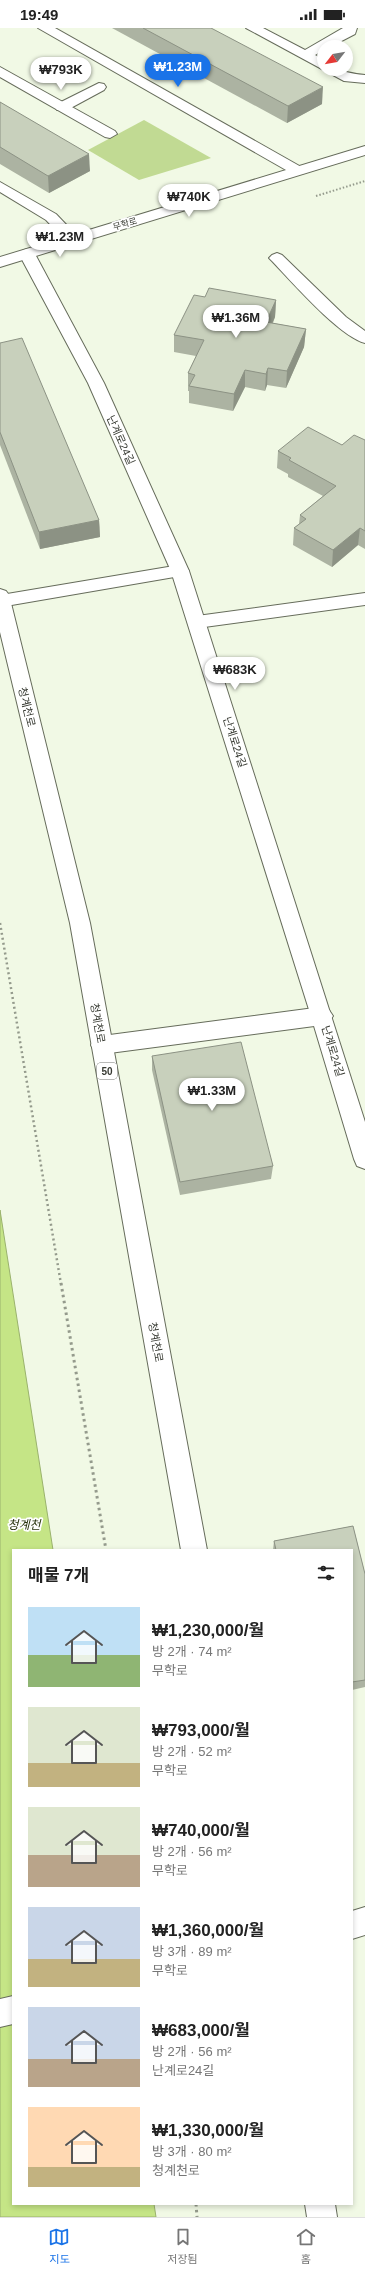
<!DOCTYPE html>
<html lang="ko">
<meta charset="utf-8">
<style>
:root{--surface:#fff;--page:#f2f2f2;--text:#222;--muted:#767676;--line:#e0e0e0;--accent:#1a73e8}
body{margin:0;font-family:Helvetica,"Noto Sans KR",sans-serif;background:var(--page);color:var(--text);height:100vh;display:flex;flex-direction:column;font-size:15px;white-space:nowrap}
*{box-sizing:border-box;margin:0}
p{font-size:13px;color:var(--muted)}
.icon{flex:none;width:22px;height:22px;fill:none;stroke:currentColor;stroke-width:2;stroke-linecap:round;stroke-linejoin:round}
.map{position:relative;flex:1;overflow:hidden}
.drawer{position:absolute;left:12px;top:1521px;width:341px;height:656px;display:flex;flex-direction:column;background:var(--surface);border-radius:0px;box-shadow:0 2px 6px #0003}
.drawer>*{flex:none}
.needle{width:26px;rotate:239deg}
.tools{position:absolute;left:317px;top:12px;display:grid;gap:8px}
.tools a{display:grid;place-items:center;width:36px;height:36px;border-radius:50%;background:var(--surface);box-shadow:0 2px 6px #0003;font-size:20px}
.price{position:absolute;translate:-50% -34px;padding:0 9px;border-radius:14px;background:#fff;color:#222;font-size:13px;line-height:26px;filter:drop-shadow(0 1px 2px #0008)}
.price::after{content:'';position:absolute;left:50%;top:24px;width:12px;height:9px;margin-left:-6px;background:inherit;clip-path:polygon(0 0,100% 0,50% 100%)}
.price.selected{background:var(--accent);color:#fff}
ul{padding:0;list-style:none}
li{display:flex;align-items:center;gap:12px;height:100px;padding:0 16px}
li span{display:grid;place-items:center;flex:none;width:112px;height:80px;border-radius:0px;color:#555}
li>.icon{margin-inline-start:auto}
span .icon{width:48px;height:48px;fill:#fffc;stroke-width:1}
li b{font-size:17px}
h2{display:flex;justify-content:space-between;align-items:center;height:48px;padding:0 16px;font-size:17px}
.status{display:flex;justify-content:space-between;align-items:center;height:28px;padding:0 20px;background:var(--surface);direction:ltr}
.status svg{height:11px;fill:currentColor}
.dock{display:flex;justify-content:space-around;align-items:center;height:56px;border-top:1px solid var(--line);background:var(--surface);font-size:11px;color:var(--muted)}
.dock a{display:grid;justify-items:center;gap:2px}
.dock .selected{color:var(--accent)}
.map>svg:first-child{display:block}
.green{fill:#c1da93}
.water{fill:#c5e586;stroke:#9ab26d}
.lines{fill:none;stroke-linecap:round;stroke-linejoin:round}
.lane-casing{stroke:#666c5b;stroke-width:2}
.street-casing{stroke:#666c5b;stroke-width:2}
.secondary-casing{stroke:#666c5b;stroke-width:2}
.primary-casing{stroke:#666c5b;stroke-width:2}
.path-far2{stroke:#949a8c;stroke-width:2;stroke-dasharray:1.5 2;stroke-linecap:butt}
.path-far1{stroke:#949a8c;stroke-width:2.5;stroke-dasharray:2 3;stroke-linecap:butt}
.path{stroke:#949a8c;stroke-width:3;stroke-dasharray:2.5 3.5;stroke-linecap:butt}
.lane{fill:#fff;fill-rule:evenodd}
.street{fill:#fff;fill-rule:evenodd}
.secondary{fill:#fff;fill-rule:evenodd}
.primary{fill:#fff;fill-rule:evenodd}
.wall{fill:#acb3a2}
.shaded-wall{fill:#8c9284}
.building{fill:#c8d0bc;stroke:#8c9284}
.labels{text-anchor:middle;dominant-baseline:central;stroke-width:3.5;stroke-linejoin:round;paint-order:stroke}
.far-street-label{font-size:9px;fill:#373a32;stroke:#fff}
.shield{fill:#fff;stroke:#737570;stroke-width:1}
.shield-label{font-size:10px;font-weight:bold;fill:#373a32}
.street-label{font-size:11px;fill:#373a32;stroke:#fff}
.water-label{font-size:12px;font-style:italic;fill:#27320b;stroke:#fff}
</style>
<div class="status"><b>19:49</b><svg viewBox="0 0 49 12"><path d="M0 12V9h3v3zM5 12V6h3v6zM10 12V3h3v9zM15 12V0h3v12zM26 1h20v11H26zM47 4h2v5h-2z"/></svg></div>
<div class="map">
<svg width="365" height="2189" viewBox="0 0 365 2189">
<rect width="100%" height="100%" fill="#f1f9e5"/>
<path class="green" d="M 144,92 L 211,130 L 139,152 L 88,122 Z"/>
<path class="water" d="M 0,1182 L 53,1522 L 13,1522 L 13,2176 L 154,2176 L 156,2189 L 0,2189 Z"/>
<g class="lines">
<defs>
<g id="lane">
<path d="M 99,55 L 104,56 L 106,59 L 104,62 L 67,82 L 57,82 L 55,79 L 57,76 Z"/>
<path d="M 277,225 L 282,227 L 346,289 L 365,303 L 365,315 C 339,308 292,254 272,233 L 269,230 L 272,227 Z"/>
<path d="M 180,537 L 186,539 L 189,543 L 186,547 L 0,579 L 1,567 Z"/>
<path d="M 365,565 L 365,577 L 197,600 L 191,598 L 188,594 L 191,590 L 197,588 Z"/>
<path d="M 322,979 L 329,982 L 333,988 L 329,994 L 322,997 L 102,1026 L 94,1023 L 91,1017 L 94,1011 L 102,1008 Z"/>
</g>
<g id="street">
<path d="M 38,0 L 55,0 L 303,140 L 305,143 L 298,147 L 293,146 Z"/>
<path d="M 246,0 L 263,0 L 305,22 L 343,0 L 357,0 L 355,6 L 330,19 L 324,19 L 324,22 L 315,27 L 324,32 L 324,41 C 341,41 349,46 365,47 L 365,55 L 344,53 Z"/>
<path d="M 0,39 L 115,103 L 117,106 L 110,110 L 105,109 L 0,49 Z"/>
<path d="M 0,154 L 56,186 L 78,209 L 81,212 L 78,215 L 68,215 L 46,192 L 0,164 Z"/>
<path d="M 27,221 L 32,223 L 35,226 L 104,355 L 189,543 L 365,1094 L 365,1141 L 357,1138 L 354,1131 L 311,988 L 171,543 L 88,355 L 19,226 L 22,223 Z"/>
<path d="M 365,1879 L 365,1907 L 352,1911 L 352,1883 Z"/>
<path d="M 13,1968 L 13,1996 L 0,1999 L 0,1971 Z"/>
</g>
<path id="secondary" d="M 365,118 L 365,127 L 0,239 L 0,229 Z"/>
<g id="primary">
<path d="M 0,561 L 6,563 L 9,567 L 90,895 L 207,1522 L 181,1522 L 70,895 L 0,604 Z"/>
<path d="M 305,2176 L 335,2176 L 337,2189 L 307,2189 Z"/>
</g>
</defs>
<use href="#lane" class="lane-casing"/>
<use href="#street" class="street-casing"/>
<use href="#secondary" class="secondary-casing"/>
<use href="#primary" class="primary-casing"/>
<path class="path-far2" d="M 316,168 L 365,153"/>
<path class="path-far1" d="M 0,895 L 61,1256"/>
<g class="path">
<path d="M 61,1255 L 106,1522"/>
<path d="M 196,2176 L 197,2189"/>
</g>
<use href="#lane" class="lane"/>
<use href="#street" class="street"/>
<use href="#secondary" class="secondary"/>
<use href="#primary" class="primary"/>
</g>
<g class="wall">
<path d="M 112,0 L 211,0 L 322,76 L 287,95 Z"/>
<path d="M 0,74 L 90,143 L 49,165 L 0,136 Z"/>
<path d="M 205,269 L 276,272 L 275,289 L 273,295 L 306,301 L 304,319 L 286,360 L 267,357 L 265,363 L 245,359 L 233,383 L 189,375 L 189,363 L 188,363 L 188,345 L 196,328 L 174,324 L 174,307 Z"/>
<path d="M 0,315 L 99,492 L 100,509 L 40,521 L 0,417 Z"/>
<path d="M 365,412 L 365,521 L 358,517 L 332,539 L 293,517 L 294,500 L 299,496 L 300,487 L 323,468 L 288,449 L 288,446 L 277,440 L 278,423 L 342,417 Z"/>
<path d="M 152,1028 L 273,1138 L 271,1151 L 180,1167 L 152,1042 Z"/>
<path d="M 353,1498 L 365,1546 L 365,1659 L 352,1662 L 352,1522 L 273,1522 L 274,1513 Z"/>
</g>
<g class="shaded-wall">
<path d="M 323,59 L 322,76 L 287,95 L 288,78 Z"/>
<path d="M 89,126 L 90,143 L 49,165 L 48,148 Z"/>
<path d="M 276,272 L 275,289 L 265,311 L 266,294 Z"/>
<path d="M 306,301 L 304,319 L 286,360 L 287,343 Z"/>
<path d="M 268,340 L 267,357 L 265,363 L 266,346 Z"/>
<path d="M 245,342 L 245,359 L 233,383 L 234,366 Z"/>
<path d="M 99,492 L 100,509 L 40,521 L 39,504 Z"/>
<path d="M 360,500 L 358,517 L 332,539 L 333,522 Z"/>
</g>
<g class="building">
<path d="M 143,0 L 211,0 L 323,59 L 288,78 Z"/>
<path d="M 0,74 L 89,126 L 48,148 L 0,119 Z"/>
<path d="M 209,260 L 276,272 L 266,294 L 306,301 L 287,343 L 268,340 L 266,346 L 245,342 L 234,366 L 189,358 L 195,347 L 188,345 L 204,312 L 174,307 L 194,267 L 205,269 Z"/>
<path d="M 22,310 L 99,492 L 39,504 L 0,404 L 0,315 Z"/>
<path d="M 308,399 L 342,417 L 354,407 L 365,412 L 365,503 L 360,500 L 333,522 L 294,500 L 306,491 L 300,487 L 336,458 L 289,432 L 291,430 L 278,423 Z"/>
<path d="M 241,1014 L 273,1138 L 180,1154 L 152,1028 Z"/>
<path d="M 353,1498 L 365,1546 L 365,1652 L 352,1654 L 352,1522 L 276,1522 L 274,1513 Z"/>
</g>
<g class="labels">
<g class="far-street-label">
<text transform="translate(125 196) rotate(-17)">무학로</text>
</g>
<rect class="shield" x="97" y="1035" width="20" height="16" rx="3"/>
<g class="shield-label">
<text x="107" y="1043">50</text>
</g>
<g class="street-label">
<text transform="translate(121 412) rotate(66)">난계로24길</text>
<text transform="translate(27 679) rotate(76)">청계천로</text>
<text transform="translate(235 714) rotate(72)">난계로24길</text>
<text transform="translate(98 995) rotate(80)">청계천로</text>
<text transform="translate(333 1023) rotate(73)">난계로24길</text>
<text transform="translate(156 1314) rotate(80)">청계천로</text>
</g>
<g class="water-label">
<text x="24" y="1497">청계천</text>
</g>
</g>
</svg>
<div class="tools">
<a><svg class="needle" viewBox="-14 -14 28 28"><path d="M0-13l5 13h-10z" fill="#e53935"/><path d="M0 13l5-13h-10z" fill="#767676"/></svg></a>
</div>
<b class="price selected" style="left:178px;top:60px">₩1.23M</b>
<b class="price" style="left:61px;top:63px">₩793K</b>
<b class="price" style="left:189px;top:190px">₩740K</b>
<b class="price" style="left:60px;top:230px">₩1.23M</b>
<b class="price" style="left:236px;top:311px">₩1.36M</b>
<b class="price" style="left:235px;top:663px">₩683K</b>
<b class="price" style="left:212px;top:1084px">₩1.33M</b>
<section class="drawer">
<h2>매물 7개<svg class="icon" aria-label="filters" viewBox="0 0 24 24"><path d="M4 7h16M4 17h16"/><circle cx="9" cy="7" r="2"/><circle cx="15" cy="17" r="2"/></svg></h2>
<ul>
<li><span style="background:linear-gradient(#bfe0f5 60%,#8fb573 0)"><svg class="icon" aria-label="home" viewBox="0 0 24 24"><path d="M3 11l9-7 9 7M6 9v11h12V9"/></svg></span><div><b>₩1,230,000/월</b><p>방 2개 · 74 m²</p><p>무학로</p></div></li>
<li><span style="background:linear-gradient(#dfe7d0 70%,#c2b280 0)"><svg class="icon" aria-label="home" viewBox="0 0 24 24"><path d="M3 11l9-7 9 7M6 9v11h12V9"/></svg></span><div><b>₩793,000/월</b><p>방 2개 · 52 m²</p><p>무학로</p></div></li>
<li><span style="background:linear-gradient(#dfe7d0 60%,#b9a48a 0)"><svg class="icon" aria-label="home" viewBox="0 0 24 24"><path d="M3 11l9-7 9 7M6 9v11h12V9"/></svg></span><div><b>₩740,000/월</b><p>방 2개 · 56 m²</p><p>무학로</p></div></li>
<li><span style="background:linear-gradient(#c9d6e8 65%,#c2b280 0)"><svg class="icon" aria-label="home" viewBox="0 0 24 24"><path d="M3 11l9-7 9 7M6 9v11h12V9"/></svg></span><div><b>₩1,360,000/월</b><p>방 3개 · 89 m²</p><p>무학로</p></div></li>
<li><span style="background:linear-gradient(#c9d6e8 65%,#b9a48a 0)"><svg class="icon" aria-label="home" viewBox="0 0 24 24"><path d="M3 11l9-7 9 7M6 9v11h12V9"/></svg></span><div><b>₩683,000/월</b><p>방 2개 · 56 m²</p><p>난계로24길</p></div></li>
<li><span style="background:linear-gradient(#ffd9b3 75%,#c2b280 0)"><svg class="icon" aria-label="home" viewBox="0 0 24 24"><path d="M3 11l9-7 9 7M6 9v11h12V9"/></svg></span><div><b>₩1,330,000/월</b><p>방 3개 · 80 m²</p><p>청계천로</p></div></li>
</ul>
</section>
</div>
<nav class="dock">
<a class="selected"><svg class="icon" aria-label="map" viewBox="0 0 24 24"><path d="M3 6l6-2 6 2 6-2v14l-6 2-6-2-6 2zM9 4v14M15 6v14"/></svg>지도</a>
<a><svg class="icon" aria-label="saved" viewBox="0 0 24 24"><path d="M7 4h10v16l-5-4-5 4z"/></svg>저장됨</a>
<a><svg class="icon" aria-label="home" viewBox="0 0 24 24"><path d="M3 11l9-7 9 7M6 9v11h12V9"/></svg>홈</a>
</nav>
